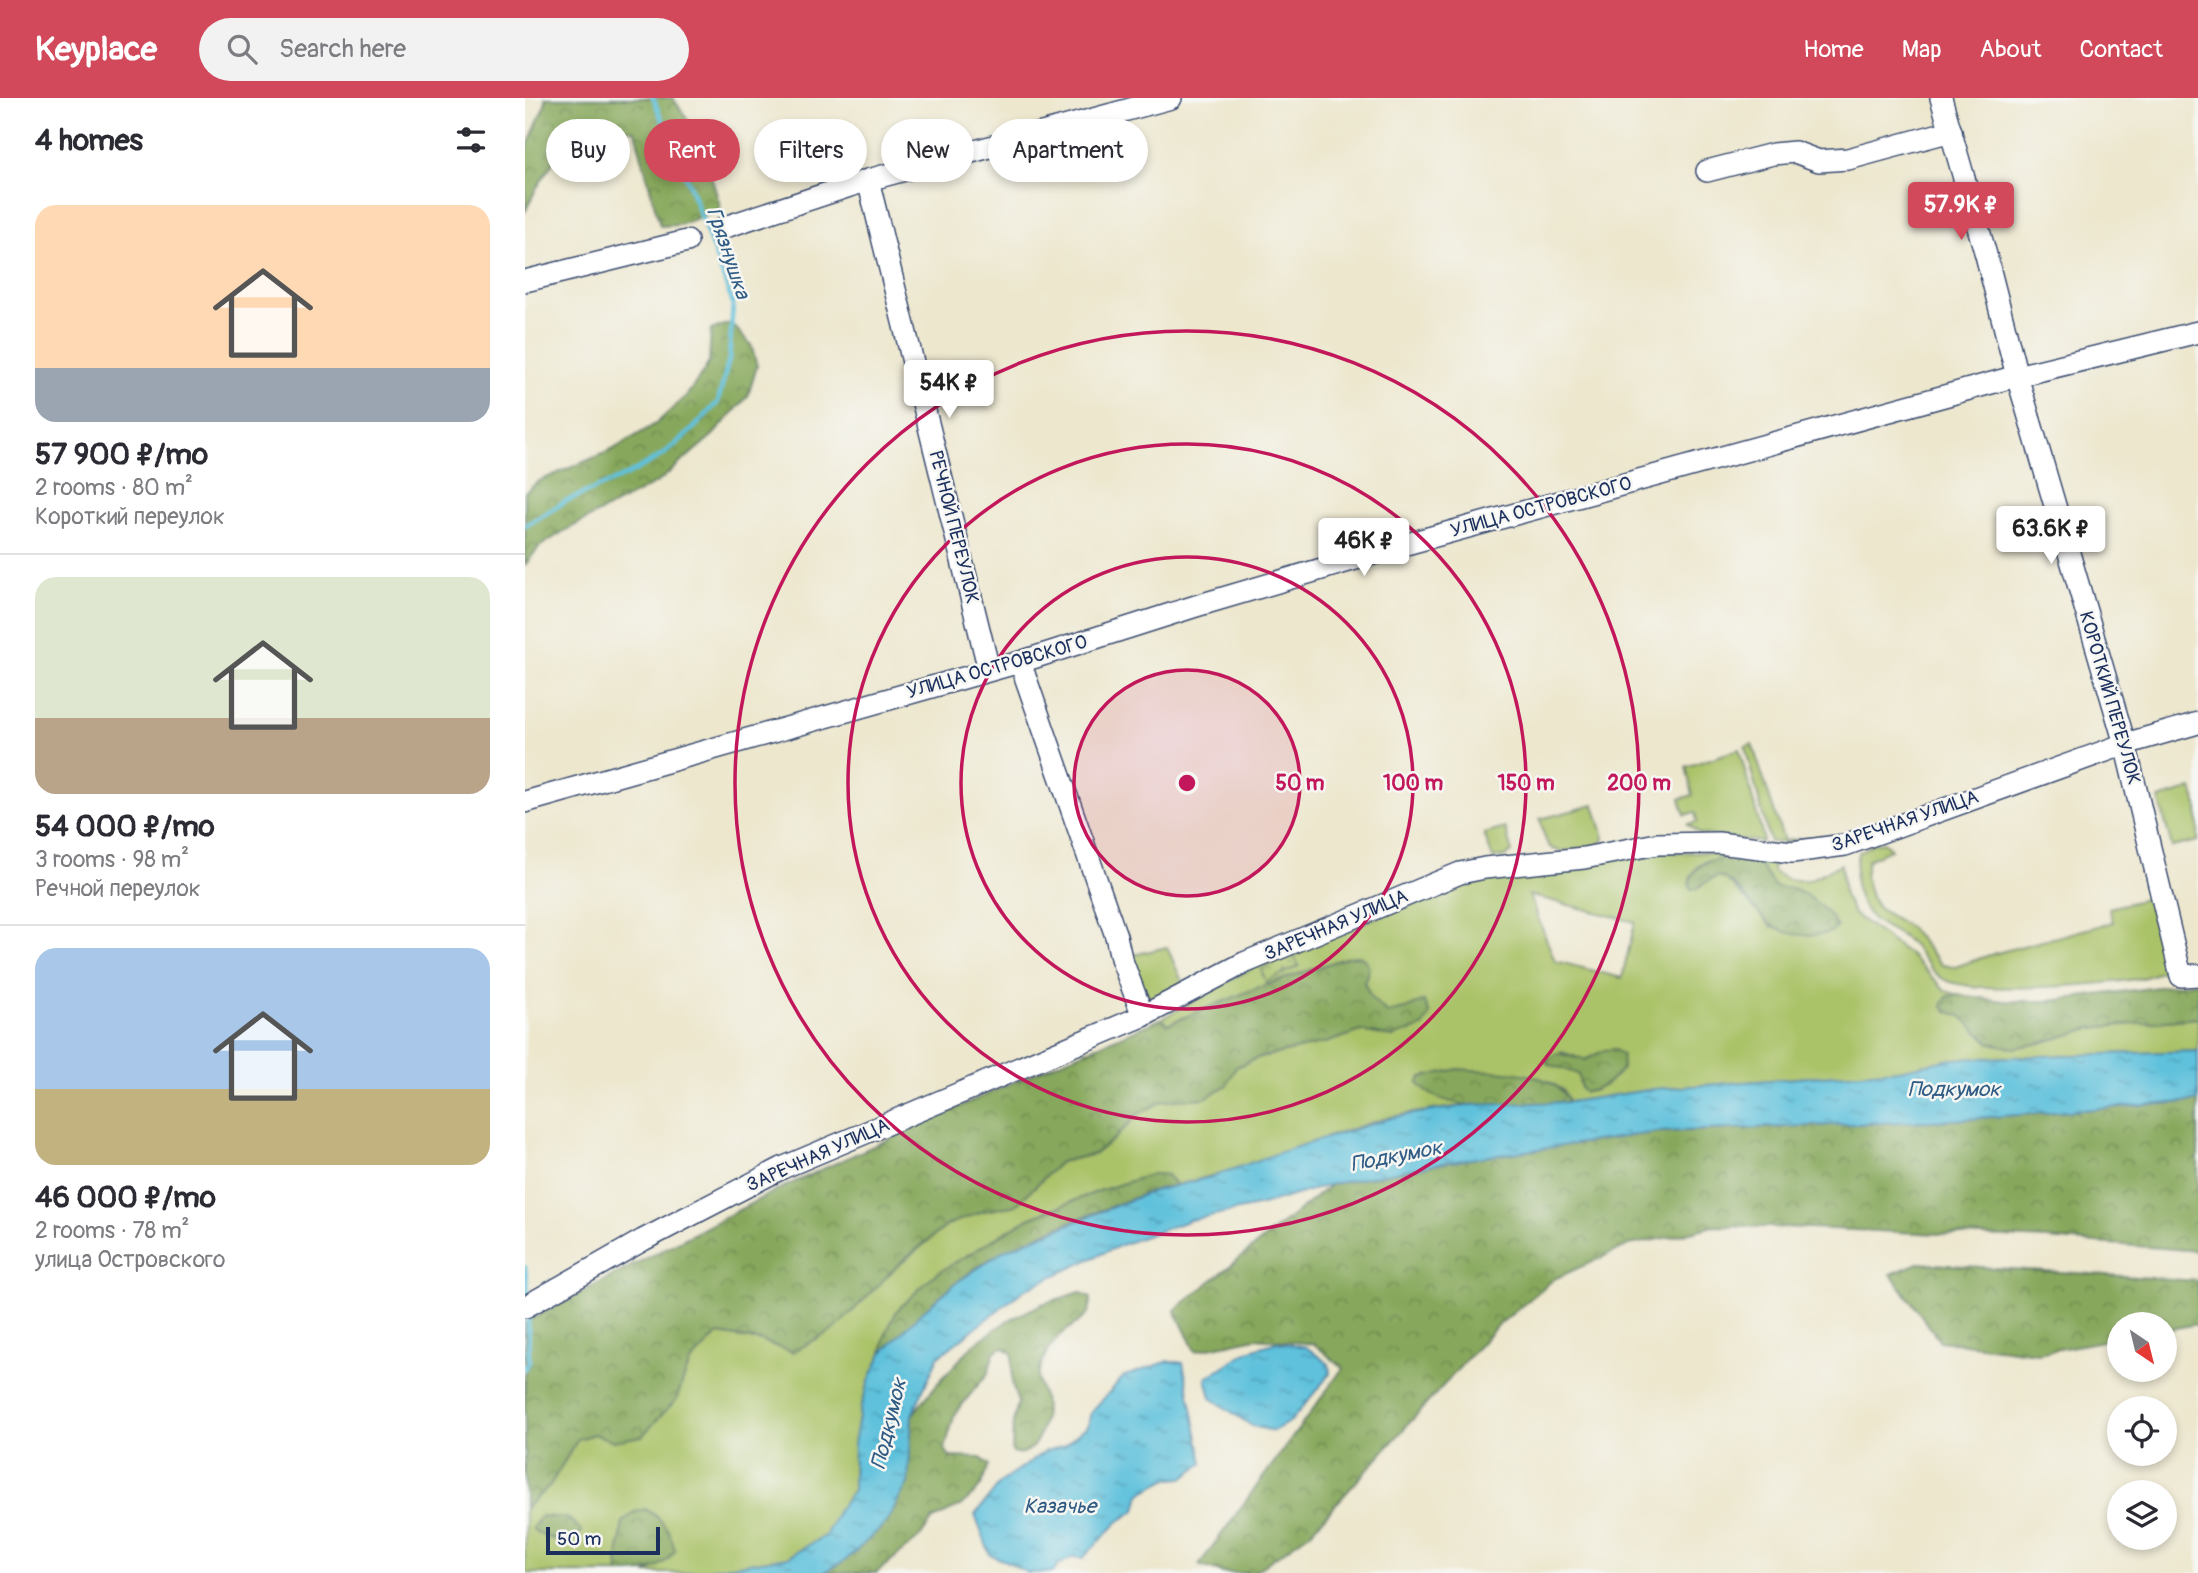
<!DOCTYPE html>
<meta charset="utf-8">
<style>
:root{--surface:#fff;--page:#f2f2f3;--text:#2b2b33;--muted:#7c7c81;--line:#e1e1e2;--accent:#d1495b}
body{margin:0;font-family:Pangolin,sans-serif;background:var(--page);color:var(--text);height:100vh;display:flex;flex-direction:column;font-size:26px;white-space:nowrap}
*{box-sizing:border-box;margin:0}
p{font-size:23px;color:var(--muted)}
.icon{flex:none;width:38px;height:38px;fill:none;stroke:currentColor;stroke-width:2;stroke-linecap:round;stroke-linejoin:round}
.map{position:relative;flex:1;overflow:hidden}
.sheet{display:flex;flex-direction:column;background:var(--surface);width:525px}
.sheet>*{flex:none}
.hud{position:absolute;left:21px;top:21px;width:665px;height:63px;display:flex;gap:14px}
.needle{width:46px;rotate:145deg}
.buttons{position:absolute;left:1582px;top:1214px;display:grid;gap:14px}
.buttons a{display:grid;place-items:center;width:70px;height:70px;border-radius:50%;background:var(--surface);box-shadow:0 4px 10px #0003;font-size:35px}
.scale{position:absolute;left:21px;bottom:18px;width:114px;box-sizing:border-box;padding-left:7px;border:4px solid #1b2f5e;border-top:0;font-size:19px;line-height:24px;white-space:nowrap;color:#1b2f5e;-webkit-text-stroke:5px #f6f6f2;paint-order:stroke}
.price{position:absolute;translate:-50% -60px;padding:0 16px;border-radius:7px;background:#fff;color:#222;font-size:23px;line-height:46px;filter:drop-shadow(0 2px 4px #0008)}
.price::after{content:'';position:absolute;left:50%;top:42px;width:21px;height:16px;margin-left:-10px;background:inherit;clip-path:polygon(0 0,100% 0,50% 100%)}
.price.current{background:var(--accent);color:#fff}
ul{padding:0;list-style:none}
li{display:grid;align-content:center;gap:14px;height:371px;padding:0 35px}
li+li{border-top:2px solid var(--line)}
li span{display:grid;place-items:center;height:217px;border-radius:21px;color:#555}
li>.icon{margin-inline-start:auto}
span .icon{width:126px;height:126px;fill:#fffc;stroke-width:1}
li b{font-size:30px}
h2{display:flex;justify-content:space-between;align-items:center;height:84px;padding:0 35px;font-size:30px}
.chip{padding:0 24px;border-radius:32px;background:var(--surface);box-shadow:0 4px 10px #0003;font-size:24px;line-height:63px}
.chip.current{background:var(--accent);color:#fff}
header{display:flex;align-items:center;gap:42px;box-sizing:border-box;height:98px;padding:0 35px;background:var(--accent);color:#fff}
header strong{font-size:33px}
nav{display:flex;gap:38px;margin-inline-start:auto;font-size:24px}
.search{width:490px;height:63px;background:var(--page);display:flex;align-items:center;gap:18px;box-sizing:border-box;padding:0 24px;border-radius:38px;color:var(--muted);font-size:26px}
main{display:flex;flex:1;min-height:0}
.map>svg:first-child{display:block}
.green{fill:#aac268;stroke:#627863;stroke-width:2;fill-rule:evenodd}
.forest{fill:url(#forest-crowns);stroke:#516c5d;stroke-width:2}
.park{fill:url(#park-dots);stroke:#627863;stroke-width:2}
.water{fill:url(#water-ripples);stroke:#3c789d;stroke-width:2}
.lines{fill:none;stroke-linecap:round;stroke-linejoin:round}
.stream{stroke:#5ec1dc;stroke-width:4.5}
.minor-casing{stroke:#3a4b6f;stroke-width:24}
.minor{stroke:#fff;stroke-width:21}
.ring{fill:none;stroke:#c2185b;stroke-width:3.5}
.labels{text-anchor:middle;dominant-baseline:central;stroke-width:5;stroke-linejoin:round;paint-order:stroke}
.street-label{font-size:19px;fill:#1b2f5e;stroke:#f6f6f2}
.water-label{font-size:21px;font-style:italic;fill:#2f5b84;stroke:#f6f6f2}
.centre{fill:#c2185b;stroke:#f6f6f2;stroke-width:3.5}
.ring-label{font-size:21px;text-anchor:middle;font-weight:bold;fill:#c2185b;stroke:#f6f6f2;stroke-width:5;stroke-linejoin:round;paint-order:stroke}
</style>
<header>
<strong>Keyplace</strong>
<div class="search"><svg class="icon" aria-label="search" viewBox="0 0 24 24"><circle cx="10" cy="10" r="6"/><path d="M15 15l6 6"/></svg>Search here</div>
<nav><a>Home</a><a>Map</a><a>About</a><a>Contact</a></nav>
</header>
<main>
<section class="sheet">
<h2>4 homes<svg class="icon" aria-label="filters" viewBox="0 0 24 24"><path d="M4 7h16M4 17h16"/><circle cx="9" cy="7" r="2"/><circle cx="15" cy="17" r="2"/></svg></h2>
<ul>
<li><span style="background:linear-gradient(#ffd9b3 75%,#9aa5b1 0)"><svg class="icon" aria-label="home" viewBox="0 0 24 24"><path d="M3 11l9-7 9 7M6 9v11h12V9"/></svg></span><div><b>57 900 ₽/mo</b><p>2 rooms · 80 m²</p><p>Короткий переулок</p></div></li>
<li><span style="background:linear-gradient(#dfe7d0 65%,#b9a48a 0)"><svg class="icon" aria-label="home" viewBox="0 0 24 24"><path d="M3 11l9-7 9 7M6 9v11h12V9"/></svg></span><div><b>54 000 ₽/mo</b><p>3 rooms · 98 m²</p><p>Речной переулок</p></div></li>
<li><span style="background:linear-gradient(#a9c7e8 65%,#c2b280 0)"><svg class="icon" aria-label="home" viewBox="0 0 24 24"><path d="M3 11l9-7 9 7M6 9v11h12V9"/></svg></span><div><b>46 000 ₽/mo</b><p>2 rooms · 78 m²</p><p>улица Островского</p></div></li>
</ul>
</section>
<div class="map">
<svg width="1673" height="1475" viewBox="0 0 1673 1475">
<defs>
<pattern id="forest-crowns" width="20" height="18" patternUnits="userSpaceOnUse" patternTransform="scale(1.75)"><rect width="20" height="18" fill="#87a85c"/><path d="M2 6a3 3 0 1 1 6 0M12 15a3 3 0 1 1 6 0" fill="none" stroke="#6e894f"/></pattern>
<pattern id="park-dots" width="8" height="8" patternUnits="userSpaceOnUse" patternTransform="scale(1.75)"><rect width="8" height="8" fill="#aac268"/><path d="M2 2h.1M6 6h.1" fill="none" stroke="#8a9e59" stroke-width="1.8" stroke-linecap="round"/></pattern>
<pattern id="water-ripples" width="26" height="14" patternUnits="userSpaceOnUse" patternTransform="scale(1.75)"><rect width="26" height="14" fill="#5ec1dc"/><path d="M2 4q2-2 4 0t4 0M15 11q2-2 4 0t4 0" fill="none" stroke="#4d9db6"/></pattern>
</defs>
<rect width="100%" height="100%" fill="#f6f6f2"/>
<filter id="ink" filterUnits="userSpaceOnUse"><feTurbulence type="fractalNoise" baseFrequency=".0143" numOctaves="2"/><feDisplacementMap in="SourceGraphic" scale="14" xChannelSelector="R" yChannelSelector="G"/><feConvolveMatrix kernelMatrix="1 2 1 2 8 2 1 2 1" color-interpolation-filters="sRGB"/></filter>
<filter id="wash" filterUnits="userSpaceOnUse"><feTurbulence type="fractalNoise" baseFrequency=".00686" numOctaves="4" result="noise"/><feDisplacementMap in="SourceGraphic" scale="28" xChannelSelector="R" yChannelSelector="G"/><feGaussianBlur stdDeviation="1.57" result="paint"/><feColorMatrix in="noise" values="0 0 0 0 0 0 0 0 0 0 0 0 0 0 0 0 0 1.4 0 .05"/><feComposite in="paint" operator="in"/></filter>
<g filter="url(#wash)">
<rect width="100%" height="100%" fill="#ede7ce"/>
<g class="green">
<path d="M 1227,646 L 1259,743 L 1303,738 L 1294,745 L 1245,744 L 1220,649 Z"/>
<path d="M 1214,651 L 1238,739 L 1237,744 L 1175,736 L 1163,726 L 1172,724 L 1170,714 L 1160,717 L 1155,701 L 1168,697 L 1161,669 Z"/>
<path d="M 1667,691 L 1673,710 L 1673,743 L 1647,749 L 1634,701 Z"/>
<path d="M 1069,707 L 1079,739 L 1078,744 C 1067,749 1033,759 1024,748 C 1019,742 1017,729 1015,721 Z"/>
<path d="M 980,730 L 987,754 L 980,759 L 968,760 L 959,736 Z"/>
<path d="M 1359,744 L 1366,751 L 1343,762 L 1340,778 L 1346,799 L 1353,810 L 1384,829 L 1417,867 L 1430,869 L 1468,856 L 1588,824 L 1584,810 L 1629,799 L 1647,862 L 1642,871 C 1633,875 1623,879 1612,881 C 1577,886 1441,899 1415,879 C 1402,870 1395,851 1379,840 C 1370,833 1356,828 1347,820 C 1329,802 1328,778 1333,755 L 1349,745 Z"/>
<path d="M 1112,754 L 1228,755 L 1248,765 L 1248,774 L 1264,782 L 1284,782 L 1316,766 L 1319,797 L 1329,816 L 1384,856 L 1421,893 L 1433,897 L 1422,899 L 1422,913 L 1436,918 L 1465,945 L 1516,945 L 1566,930 L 1673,920 L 1673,953 L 1427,961 L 1374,972 L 1130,991 L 1044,1004 L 1038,992 L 1023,983 L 932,971 L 917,1001 L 945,1007 C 919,1011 891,1013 866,1019 C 793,1039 724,1070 651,1087 L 642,1077 L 628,1076 L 577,1092 L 504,1120 L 408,1178 L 361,1235 L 357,1255 L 345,1280 L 336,1309 L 329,1345 L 328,1392 L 312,1414 L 301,1437 L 263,1459 L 161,1475 L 122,1475 L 144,1461 L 92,1465 L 95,1475 L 0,1475 L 0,1410 L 25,1387 L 53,1341 L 69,1336 L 89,1343 L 151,1302 L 165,1264 L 193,1236 L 237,1243 L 268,1254 L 424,1126 L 459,1113 L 491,1107 L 535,1064 L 570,1056 L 590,1040 L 613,1016 L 637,1003 L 680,1000 L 702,987 L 711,969 L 732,960 L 800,945 L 836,933 L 868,939 L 899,903 L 881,911 L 862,915 L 847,901 L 839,885 L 843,877 L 834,858 L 823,859 L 732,890 L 643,926 L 636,921 L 724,872 L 789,843 L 972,774 ZM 1183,762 L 1233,765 L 1250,789 L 1270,792 L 1247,829 L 1200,780 L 1193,778 L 1182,783 L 1176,788 L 1165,781 L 1172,769 ZM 1004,797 L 1110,824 L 1097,880 L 1030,863 ZM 1080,952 L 1098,969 C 1089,981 1075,993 1060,994 L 1056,991 L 1053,976 L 1037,954 L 1060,962 Z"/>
<path d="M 642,849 L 659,888 L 627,903 L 620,897 L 605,863 L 609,857 Z"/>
</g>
<g class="forest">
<path d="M 20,0 L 148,0 L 166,27 L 166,50 L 185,74 L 196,111 L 155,127 L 135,128 L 110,33 L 88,27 L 36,52 L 11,91 L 0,114 L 0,54 L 21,4 Z"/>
<path d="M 206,225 L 226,247 L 232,268 L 223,298 L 188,337 L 133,384 L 39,433 L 14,449 L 0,467 L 0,394 L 14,383 L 87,352 L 132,325 L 162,297 L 179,273 L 184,264 L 186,232 Z"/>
<path d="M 1205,758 L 1233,765 L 1250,789 C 1256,790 1263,790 1268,791 C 1282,795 1308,816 1312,830 C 1302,838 1293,837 1281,837 C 1229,837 1230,791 1193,778 L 1182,783 L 1171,791 L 1166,791 L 1164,786 C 1170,764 1185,762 1205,758 Z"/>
<path d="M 835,858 L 840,862 L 844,869 L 839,885 L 847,901 L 862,915 L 881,911 L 899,903 L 905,916 L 898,929 L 868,939 L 836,933 L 800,945 L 732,960 L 711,969 L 702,987 L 680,1000 L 637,1003 L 613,1016 L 590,1040 L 569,1056 L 535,1064 L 491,1107 L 459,1113 L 424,1126 L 378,1162 L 310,1231 L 268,1254 L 237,1243 L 193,1236 L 165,1264 L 151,1302 L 117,1338 L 89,1343 L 69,1336 L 53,1341 L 25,1387 L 0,1410 L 0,1224 L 252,1092 L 502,978 L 636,921 L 643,926 L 732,890 L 823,859 Z"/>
<path d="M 1673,884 L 1673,920 L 1566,930 L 1516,945 L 1488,950 L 1465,945 L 1436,918 L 1422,913 L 1417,907 L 1422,899 L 1433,897 L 1479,903 L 1524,903 Z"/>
<path d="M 1089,951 L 1097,957 L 1098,969 C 1089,981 1075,993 1060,994 L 1056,990 L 1053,976 L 1023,966 L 1021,963 L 1032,955 L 1060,962 L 1080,952 Z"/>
<path d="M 933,971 C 967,975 1028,968 1044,1004 C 1007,1006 917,1019 893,985 L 897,979 Z"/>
<path d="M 1673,1003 L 1673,1153 L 1522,1141 L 1286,1130 L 1188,1128 L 1150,1138 L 1104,1147 L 1029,1181 L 970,1230 L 786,1434 L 728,1475 L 698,1475 L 674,1467 L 818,1270 L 789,1246 L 731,1240 L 670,1253 L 650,1212 L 807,1086 L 924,1064 L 1133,1034 L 1427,1022 Z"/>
<path d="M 628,1076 L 642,1077 L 651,1087 L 627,1093 C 579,1112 528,1128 482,1152 C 433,1176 394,1217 357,1255 L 361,1235 L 372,1212 L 408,1178 L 504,1120 L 577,1092 Z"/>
<path d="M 1393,1165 L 1673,1183 L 1673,1226 L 1640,1232 L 1640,1227 L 1594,1227 L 1594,1240 L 1513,1255 L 1415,1243 L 1366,1176 Z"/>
<path d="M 555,1194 L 566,1200 C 567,1220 552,1223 538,1235 C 528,1243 519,1259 515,1271 C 510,1283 517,1291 519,1303 C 522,1317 515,1350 498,1355 C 494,1356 490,1355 487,1354 L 488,1324 L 493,1305 L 487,1286 L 487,1255 L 477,1249 L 469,1254 L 463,1275 L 430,1315 L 420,1351 L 425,1359 L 456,1360 L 464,1367 L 456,1387 L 450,1395 L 435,1408 L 407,1422 L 395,1439 L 351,1475 L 298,1475 L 321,1462 L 383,1385 L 387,1317 L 413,1285 L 448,1247 L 482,1223 L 517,1206 Z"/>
<path d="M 120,1411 C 138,1420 146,1434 150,1453 C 134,1474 119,1475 95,1475 L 92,1465 L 98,1423 L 110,1414 Z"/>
<path d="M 16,1418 L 43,1420 L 57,1433 L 51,1441 C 34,1443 19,1442 7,1430 Z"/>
</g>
<path class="park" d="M 768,856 L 774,868 L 741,884 L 736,872 Z"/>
<g class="water">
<path d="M 1673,953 L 1673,1003 L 1427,1022 L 1133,1034 L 924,1064 L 807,1086 L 737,1107 L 665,1122 L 596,1147 L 500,1191 L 413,1259 L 387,1317 L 383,1385 L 360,1426 L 321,1462 L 298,1475 L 161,1475 L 263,1459 L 301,1437 L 312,1414 L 328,1392 L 329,1345 L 336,1309 L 345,1280 L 357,1255 L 398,1213 L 431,1185 L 480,1152 L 628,1093 L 686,1079 L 759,1053 L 869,1019 L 945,1007 L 1045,1004 L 1130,991 L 1374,972 L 1427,961 Z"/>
<path d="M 752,1244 L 781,1249 L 804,1266 L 805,1276 L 766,1323 L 748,1333 L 727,1328 L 686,1300 L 681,1280 L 723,1253 Z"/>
<path d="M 644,1263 L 658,1265 L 678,1365 L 658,1380 L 641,1381 L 615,1396 L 611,1412 L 593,1424 L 558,1460 L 548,1459 L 532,1468 L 529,1474 L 502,1475 L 485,1465 L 465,1457 L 450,1417 L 476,1384 L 521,1353 L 539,1348 L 563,1327 L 566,1314 L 599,1278 Z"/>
</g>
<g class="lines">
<g class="stream">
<path d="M 0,428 L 41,403 L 102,377 L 139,356 L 168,331 L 193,304 L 204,261 L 208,206 L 164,86 L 128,0"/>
<path d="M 0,1169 L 3,1199"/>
<path d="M 0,1270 L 4,1264 L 3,1215"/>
</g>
</g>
</g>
<g filter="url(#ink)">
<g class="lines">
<defs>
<g id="minor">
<path d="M 1416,0 L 1461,157 L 1492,278 L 1600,646 L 1656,878 L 1673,877"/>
<path d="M 1182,73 L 1248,56 L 1270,54 L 1294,63 L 1323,61 L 1426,33"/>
<path d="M 343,82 L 464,572"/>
<path d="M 200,129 L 343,82 L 646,0"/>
<path d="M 0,183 L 162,143"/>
<path d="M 495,564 L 591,838 L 596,860 L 618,918"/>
<path d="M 0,704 L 495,564 L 671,508 L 885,445 L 1492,278 L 1673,234"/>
<path d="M 0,1209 L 118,1142 L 257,1070 L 618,918 L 719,865 L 935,775 L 960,770 L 1059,760 L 1132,746 L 1193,745 L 1267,754 L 1320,747 L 1600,646 L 1673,625"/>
</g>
</defs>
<use href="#minor" class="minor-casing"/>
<use href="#minor" class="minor"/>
</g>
</g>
<circle cx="662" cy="685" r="113" fill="#c2185b" fill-opacity=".12"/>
<g class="ring">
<circle cx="662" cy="685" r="113"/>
<circle cx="662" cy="685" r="226"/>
<circle cx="662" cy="685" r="339"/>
<circle cx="662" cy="685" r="452"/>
</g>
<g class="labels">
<g class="street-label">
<text transform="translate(1016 409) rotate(-15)">УЛИЦА ОСТРОВСКОГО</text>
<text transform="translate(429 429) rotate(76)">РЕЧНОЙ ПЕРЕУЛОК</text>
<text transform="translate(472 569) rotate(-16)">УЛИЦА ОСТРОВСКОГО</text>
<text transform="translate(1585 600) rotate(74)">КОРОТКИЙ ПЕРЕУЛОК</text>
<text transform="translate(1380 723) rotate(-19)">ЗАРЕЧНАЯ УЛИЦА</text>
<text transform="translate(811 827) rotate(-23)">ЗАРЕЧНАЯ УЛИЦА</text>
<text transform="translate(293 1057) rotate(-24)">ЗАРЕЧНАЯ УЛИЦА</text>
</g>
<g class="water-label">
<text transform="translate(203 155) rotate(71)">Грязнушка</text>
<text x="1429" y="991">Подкумок</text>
<text transform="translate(871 1058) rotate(-11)">Подкумок</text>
<text transform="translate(364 1326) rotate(-76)">Подкумок</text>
<text x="535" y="1408">Казачье</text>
</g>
</g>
<circle cx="662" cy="685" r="10" class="centre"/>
<g class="ring-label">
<text x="775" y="692">50 m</text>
<text x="888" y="692">100 m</text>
<text x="1001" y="692">150 m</text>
<text x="1114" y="692">200 m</text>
</g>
</svg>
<div class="buttons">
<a><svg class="needle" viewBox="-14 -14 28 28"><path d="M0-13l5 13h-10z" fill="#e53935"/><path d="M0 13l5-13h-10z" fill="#7c7c81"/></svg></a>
<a><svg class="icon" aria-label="locate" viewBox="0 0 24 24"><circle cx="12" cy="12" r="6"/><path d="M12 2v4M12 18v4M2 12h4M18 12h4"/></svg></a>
<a><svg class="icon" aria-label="layers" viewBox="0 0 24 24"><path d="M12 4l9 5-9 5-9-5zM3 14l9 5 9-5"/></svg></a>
</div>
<div class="scale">50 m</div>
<b class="price current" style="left:1436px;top:144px">57.9K ₽</b>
<b class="price" style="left:424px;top:322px">54K ₽</b>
<b class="price" style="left:1526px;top:468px">63.6K ₽</b>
<b class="price" style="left:839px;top:480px">46K ₽</b>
<div class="hud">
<a class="chip">Buy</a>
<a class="chip current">Rent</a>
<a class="chip">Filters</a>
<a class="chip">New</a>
<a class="chip">Apartment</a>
</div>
</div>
</main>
